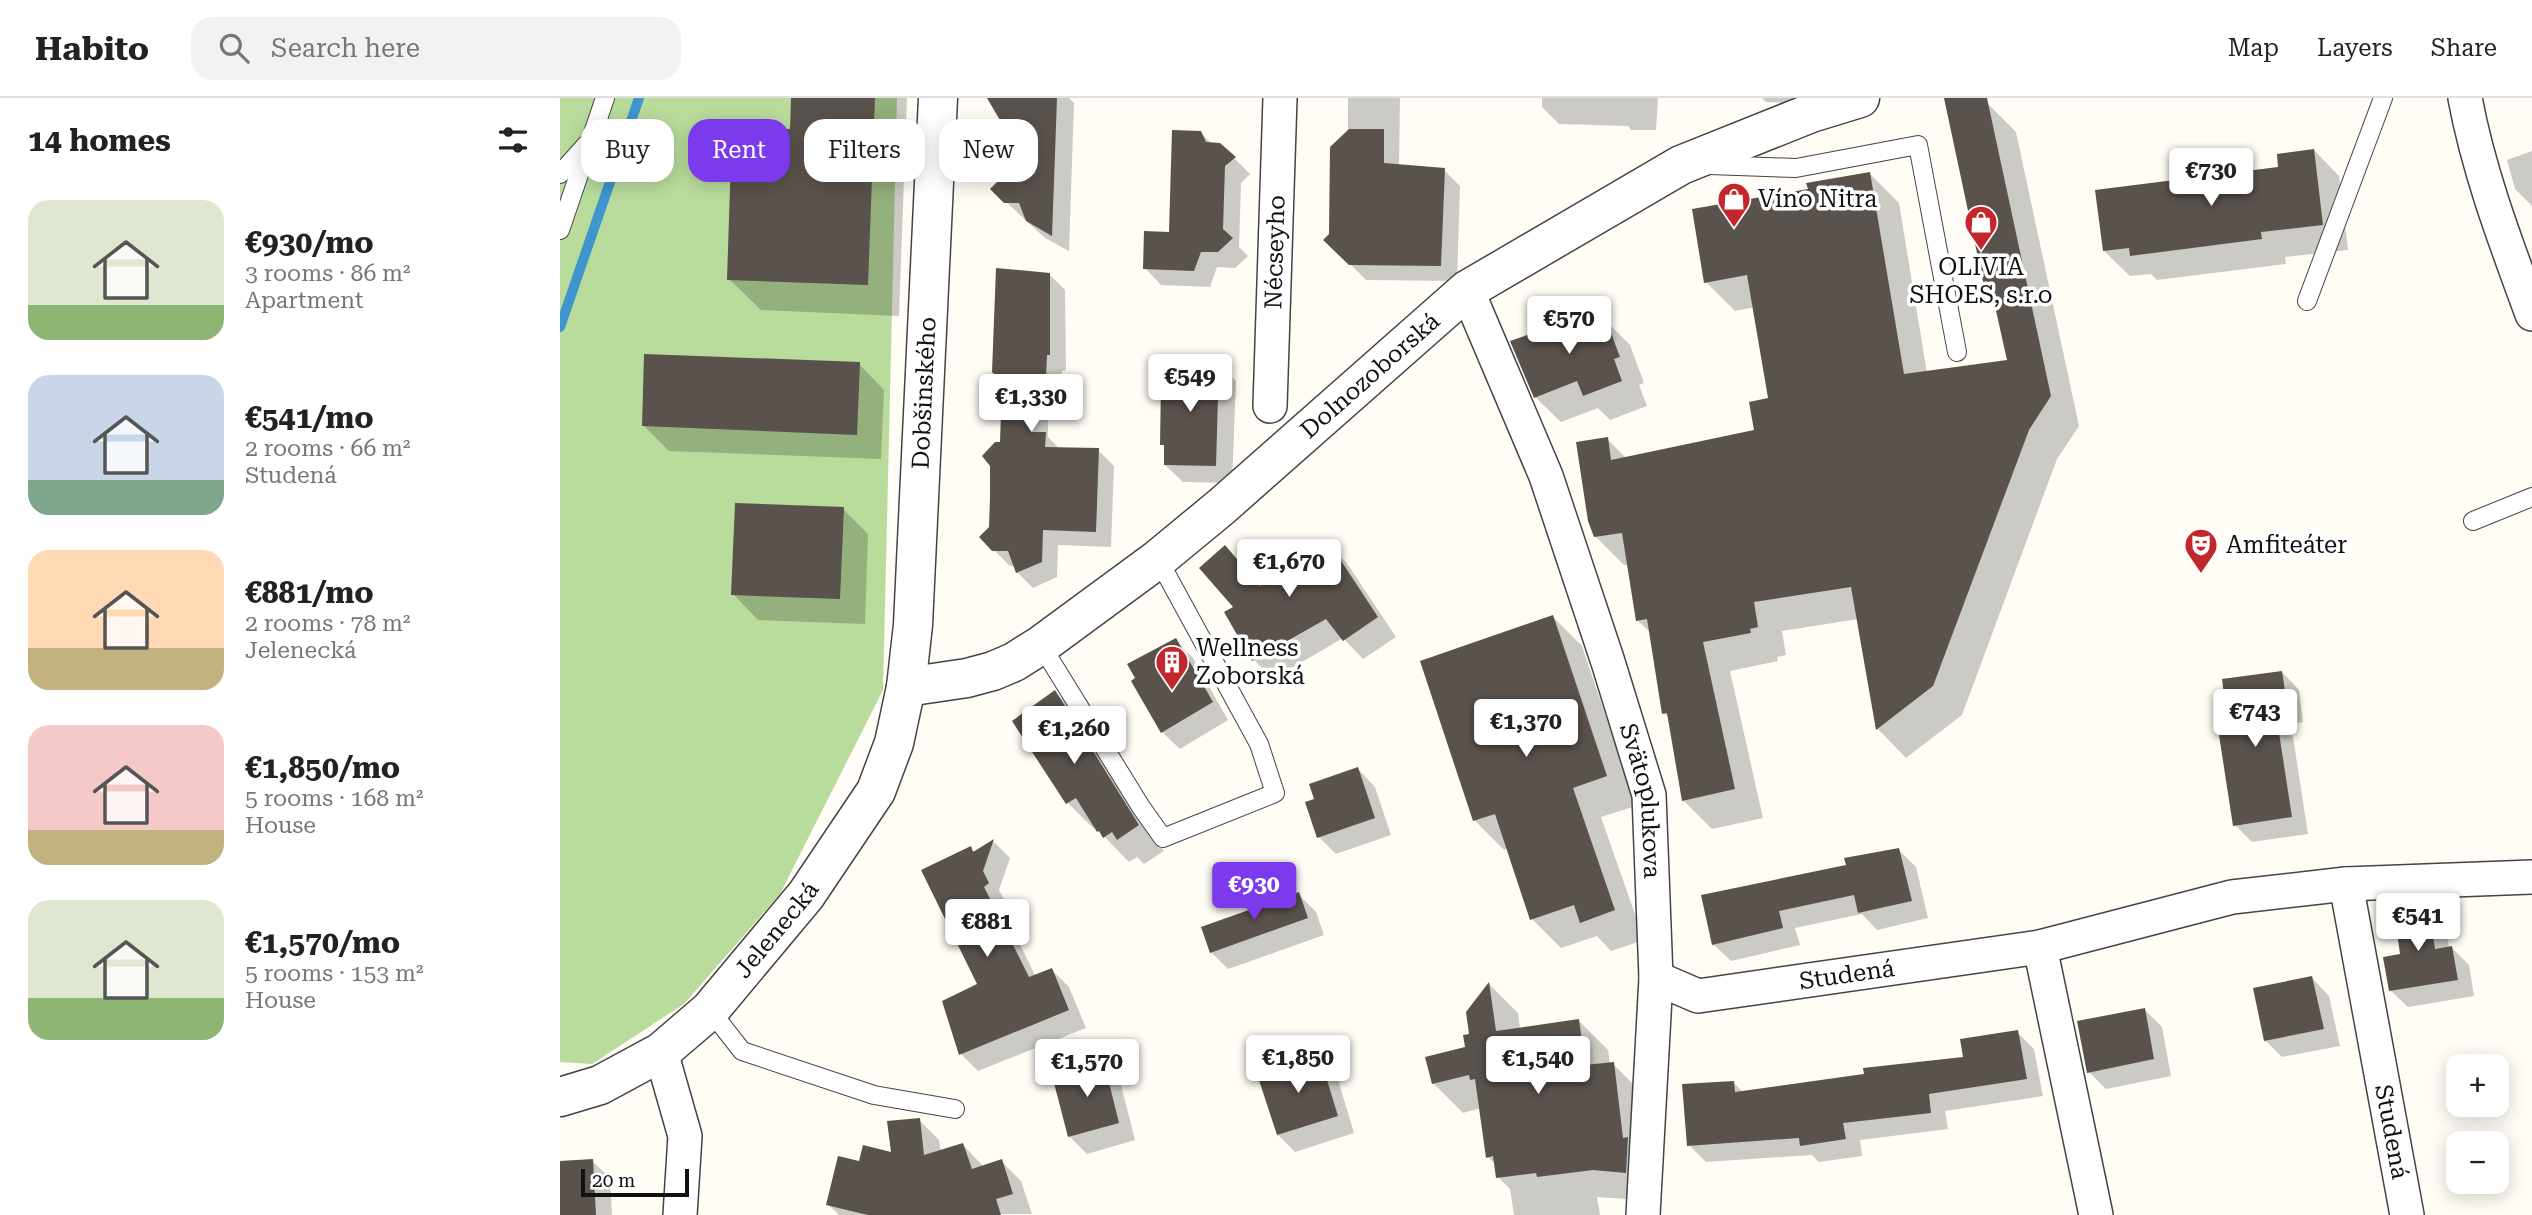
<!DOCTYPE html>
<meta charset="utf-8">
<style>
:root{--surface:#fff;--page:#f2f2f2;--text:#222;--muted:#767676;--line:#e0e0e0;--accent:#7c3aed}
body{margin:0;font-family:"Roboto Serif",serif;background:var(--page);color:var(--text);height:100vh;display:flex;flex-direction:column;font-size:26px;white-space:nowrap}
*{box-sizing:border-box;margin:0}
p{font-size:23px;color:var(--muted)}
.icon{flex:none;width:38px;height:38px;fill:none;stroke:currentColor;stroke-width:2;stroke-linecap:round;stroke-linejoin:round}
.map{position:relative;flex:1;overflow:hidden}
.details{display:flex;flex-direction:column;background:var(--surface);width:560px}
.details>*{flex:none}
.hud{position:absolute;left:21px;top:21px;width:665px;height:63px;display:flex;gap:14px}
.fabs{position:absolute;left:1886px;top:956px;display:grid;gap:14px}
.fabs a{display:grid;place-items:center;width:63px;height:63px;border-radius:14px;background:var(--surface);box-shadow:0 4px 18px #0003;font-size:35px}
.scale{position:absolute;left:21px;bottom:18px;width:108px;box-sizing:border-box;padding-left:7px;border:4px solid #111;border-top:0;font-size:19px;line-height:24px;white-space:nowrap;color:#111;-webkit-text-stroke:5px #fff;paint-order:stroke}
.price{position:absolute;translate:-50% -60px;padding:0 16px;border-radius:7px;background:#fff;color:#222;font-size:23px;line-height:46px;filter:drop-shadow(0 2px 4px #0008)}
.price::after{content:'';position:absolute;left:50%;top:42px;width:21px;height:16px;margin-left:-10px;background:inherit;clip-path:polygon(0 0,100% 0,50% 100%)}
.price.selected{background:var(--accent);color:#fff}
ul{padding:0;list-style:none}
li{display:flex;align-items:center;gap:21px;height:175px;padding:0 28px}
li span{display:grid;place-items:center;flex:none;width:196px;height:140px;border-radius:21px;color:#555}
li>.icon{margin-inline-start:auto}
span .icon{width:84px;height:84px;fill:#fffc;stroke-width:1}
li b{font-size:30px}
h2{display:flex;justify-content:space-between;align-items:center;height:84px;padding:0 28px;font-size:30px}
.tag{padding:0 24px;border-radius:21px;background:var(--surface);box-shadow:0 4px 18px #0003;font-size:24px;line-height:63px}
.tag.selected{background:var(--accent);color:#fff}
header{display:flex;align-items:center;gap:42px;box-sizing:border-box;height:98px;padding:0 35px;background:var(--surface);border-bottom:2px solid var(--line)}
header strong{font-size:33px}
nav{display:flex;gap:38px;margin-inline-start:auto;font-size:24px}
.search{width:490px;height:63px;background:var(--page);display:flex;align-items:center;gap:18px;box-sizing:border-box;padding:0 24px;border-radius:21px;color:var(--muted);font-size:26px}
main{display:flex;flex:1;min-height:0}
.map>svg:first-child{display:block}
.forest{fill:#b9dc9c}
.shadow{fill:#0003}
.lines{fill:none;stroke-linecap:round;stroke-linejoin:round}
.stream{stroke:#3f96cf;stroke-width:10}
.building{fill:#5a524d}
.service-casing{stroke:#444;stroke-width:20}
.minor-casing{stroke:#444;stroke-width:36}
.tertiary-casing{stroke:#444;stroke-width:41}
.service{stroke:#fff;stroke-width:18}
.minor{stroke:#fff;stroke-width:33}
.tertiary{stroke:#fff;stroke-width:38}
.labels{text-anchor:middle;dominant-baseline:central;stroke-width:7;stroke-linejoin:round;paint-order:stroke}
.poi-label{font-size:24px;fill:#111;stroke:#fff;text-anchor:start}
.street-label{font-size:24px;fill:#111;stroke:#fff}
</style>
<header>
<strong>Habito</strong>
<div class="search"><svg class="icon" aria-label="search" viewBox="0 0 24 24"><circle cx="10" cy="10" r="6"/><path d="M15 15l6 6"/></svg>Search here</div>
<nav><a>Map</a><a>Layers</a><a>Share</a></nav>
</header>
<main>
<section class="details">
<h2>14 homes<svg class="icon" aria-label="filters" viewBox="0 0 24 24"><path d="M4 7h16M4 17h16"/><circle cx="9" cy="7" r="2"/><circle cx="15" cy="17" r="2"/></svg></h2>
<ul>
<li><span style="background:linear-gradient(#dfe7d0 75%,#8fb573 0)"><svg class="icon" aria-label="home" viewBox="0 0 24 24"><path d="M3 11l9-7 9 7M6 9v11h12V9"/></svg></span><div><b>€930/mo</b><p>3 rooms · 86 m²</p><p>Apartment</p></div></li>
<li><span style="background:linear-gradient(#c9d6e8 75%,#7fa58c 0)"><svg class="icon" aria-label="home" viewBox="0 0 24 24"><path d="M3 11l9-7 9 7M6 9v11h12V9"/></svg></span><div><b>€541/mo</b><p>2 rooms · 66 m²</p><p>Studená</p></div></li>
<li><span style="background:linear-gradient(#ffd9b3 70%,#c2b280 0)"><svg class="icon" aria-label="home" viewBox="0 0 24 24"><path d="M3 11l9-7 9 7M6 9v11h12V9"/></svg></span><div><b>€881/mo</b><p>2 rooms · 78 m²</p><p>Jelenecká</p></div></li>
<li><span style="background:linear-gradient(#f6c9c9 75%,#c2b280 0)"><svg class="icon" aria-label="home" viewBox="0 0 24 24"><path d="M3 11l9-7 9 7M6 9v11h12V9"/></svg></span><div><b>€1,850/mo</b><p>5 rooms · 168 m²</p><p>House</p></div></li>
<li><span style="background:linear-gradient(#dfe7d0 70%,#8fb573 0)"><svg class="icon" aria-label="home" viewBox="0 0 24 24"><path d="M3 11l9-7 9 7M6 9v11h12V9"/></svg></span><div><b>€1,570/mo</b><p>5 rooms · 153 m²</p><p>House</p></div></li>
</ul>
</section>
<div class="map">
<svg width="1972" height="1117" viewBox="0 0 1972 1117">
<rect width="100%" height="100%" fill="#fffdf5"/>
<path class="forest" d="M 0,0 L 337,0 L 323,592 L 220,796 L 124,906 L 32,966 L 0,964 Z"/>
<g class="shadow">
<path d="M 233,0 L 347,0 L 339,218 L 201,212 L 169,181 L 231,33 Z"/>
<path d="M 447,0 L 509,0 L 514,5 L 509,153 L 485,140 L 432,91 L 441,82 L 443,23 Z"/>
<path d="M 788,0 L 840,0 L 839,68 L 884,72 L 900,88 L 897,183 L 806,182 L 766,142 L 771,136 L 788,34 Z"/>
<path d="M 982,0 L 1098,0 L 1096,32 L 1071,32 L 1068,28 L 999,26 L 982,9 Z"/>
<path d="M 1202,0 L 1232,0 L 1231,5 L 1206,4 Z"/>
<path d="M 1394,0 L 1418,0 L 1427,5 L 1456,34 L 1519,328 L 1497,361 L 1402,617 L 1346,660 L 1318,631 L 1298,521 L 1222,533 L 1226,557 L 1217,559 L 1218,563 L 1170,573 L 1203,720 L 1152,731 L 1123,702 L 1110,621 L 1104,615 L 1091,535 L 1077,522 L 1069,467 L 1064,467 L 1035,438 L 1047,341 L 1066,360 L 1196,333 L 1211,302 L 1195,209 L 1175,213 L 1146,184 L 1250,93 L 1310,76 L 1339,105 L 1367,275 L 1449,264 L 1434,195 L 1426,187 Z"/>
<path d="M 641,35 L 652,46 L 660,46 L 690,76 L 681,85 L 679,149 L 688,158 L 675,170 L 657,169 L 650,189 L 601,187 L 585,170 L 611,136 Z"/>
<path d="M 1754,52 L 1779,78 L 1788,152 L 1725,159 L 1726,166 L 1597,182 L 1591,176 L 1570,178 L 1544,153 Z"/>
<path d="M 1972,53 L 1972,108 L 1955,91 L 1947,62 Z"/>
<path d="M 489,176 L 505,192 L 506,272 L 502,273 L 501,293 L 488,293 L 488,339 L 500,351 L 538,352 L 554,368 L 551,449 L 498,447 L 497,479 L 473,490 L 457,474 L 455,468 L 450,468 L 421,439 L 431,429 L 441,346 Z"/>
<path d="M 1044,221 L 1070,247 L 1084,285 L 1079,287 L 1087,308 L 1050,322 L 1038,310 L 1001,324 L 975,299 Z"/>
<path d="M 299,266 L 324,292 L 321,361 L 109,353 L 84,328 Z"/>
<path d="M 658,266 L 676,283 L 672,385 L 623,384 L 605,367 L 606,350 L 602,346 Z"/>
<path d="M 283,411 L 308,436 L 305,526 L 198,522 L 173,496 Z"/>
<path d="M 767,445 L 786,464 L 836,539 L 803,561 L 783,540 L 713,581 L 694,562 L 675,509 L 665,450 L 701,489 Z"/>
<path d="M 993,519 L 1022,548 L 1076,708 L 1041,719 L 1084,842 L 1051,853 L 1037,838 L 1001,850 L 972,821 L 948,750 L 944,752 L 914,722 Z"/>
<path d="M 615,543 L 633,560 L 668,622 L 620,651 L 602,634 Z"/>
<path d="M 1722,574 L 1739,592 L 1743,624 L 1731,626 L 1748,736 L 1692,744 L 1675,727 L 1671,637 Z"/>
<path d="M 495,594 L 521,620 L 604,753 L 584,766 L 577,759 L 569,764 L 535,729 L 533,730 L 508,705 Z"/>
<path d="M 798,671 L 815,689 L 831,737 L 776,756 L 759,739 L 756,702 Z"/>
<path d="M 434,744 L 450,760 L 439,792 L 445,803 L 440,806 L 476,879 L 492,872 L 509,889 L 526,930 L 418,973 L 401,956 L 419,887 L 411,750 L 415,755 Z"/>
<path d="M 1339,752 L 1356,769 L 1368,820 L 1317,832 L 1302,816 L 1235,830 L 1240,847 L 1171,863 L 1153,846 L 1288,768 Z"/>
<path d="M 738,796 L 756,814 L 764,837 L 668,871 L 651,854 Z"/>
<path d="M 1867,808 L 1885,826 L 1889,850 L 1892,850 L 1909,867 L 1914,898 L 1848,909 L 1830,892 L 1842,857 Z"/>
<path d="M 1752,880 L 1769,898 L 1780,948 L 1722,959 L 1705,942 Z"/>
<path d="M 929,886 L 958,915 L 960,931 L 1019,923 L 1048,952 L 1050,966 L 1053,966 L 1082,995 L 1095,1103 L 1037,1099 L 1040,1117 L 954,1117 L 950,1091 L 938,1079 L 936,1067 L 928,1059 L 921,1010 L 903,1015 L 873,985 L 907,951 L 911,938 L 908,914 Z"/>
<path d="M 1584,911 L 1602,929 L 1611,978 L 1546,991 L 1529,974 Z"/>
<path d="M 1457,934 L 1474,951 L 1483,998 L 1385,1013 L 1388,1031 L 1300,1042 L 1302,1058 L 1259,1064 L 1252,1057 L 1146,1064 L 1129,1047 L 1174,985 L 1183,994 L 1405,961 Z"/>
<path d="M 759,958 L 776,975 L 794,1035 L 735,1054 L 718,1037 Z"/>
<path d="M 542,962 L 559,979 L 575,1042 L 527,1056 L 510,1039 L 520,980 Z"/>
<path d="M 359,1022 L 379,1042 L 381,1054 L 403,1047 L 424,1069 L 441,1063 L 461,1083 L 472,1116 L 279,1117 L 268,1106 L 300,1065 L 333,1056 Z"/>
<path d="M 32,1063 L 50,1080 L 52,1117 L 0,1117 L 0,1065 Z"/>
</g>
<g class="lines">
<path class="stream" d="M 0,229 L 79,0"/>
</g>
<g class="building">
<path d="M 231,0 L 315,0 L 308,187 L 167,182 L 172,29 L 230,31 Z"/>
<path d="M 427,0 L 497,0 L 492,138 L 466,123 L 459,105 L 444,105 L 430,91 L 440,81 L 441,24 Z"/>
<path d="M 1384,0 L 1427,0 L 1491,298 L 1469,332 L 1373,588 L 1316,632 L 1291,489 L 1194,504 L 1198,529 L 1190,531 L 1191,535 L 1143,544 L 1175,691 L 1122,703 L 1107,615 L 1102,616 L 1087,521 L 1076,523 L 1062,435 L 1034,439 L 1028,423 L 1016,344 L 1048,339 L 1051,362 L 1194,332 L 1189,304 L 1208,300 L 1187,177 L 1144,185 L 1132,111 L 1248,91 L 1246,85 L 1310,74 L 1344,276 L 1447,262 L 1430,186 L 1424,188 Z"/>
<path d="M 789,31 L 824,31 L 824,65 L 885,70 L 881,168 L 789,167 L 763,142 L 769,136 L 770,49 Z"/>
<path d="M 612,32 L 641,33 L 646,44 L 660,45 L 676,59 L 665,68 L 663,131 L 673,140 L 658,154 L 641,154 L 634,173 L 583,171 L 584,133 L 609,134 Z"/>
<path d="M 1754,51 L 1763,127 L 1701,134 L 1702,141 L 1570,158 L 1569,150 L 1543,153 L 1535,92 L 1718,69 L 1717,56 Z"/>
<path d="M 436,170 L 490,175 L 490,257 L 487,257 L 486,278 L 473,278 L 472,334 L 486,334 L 485,349 L 539,350 L 536,434 L 483,432 L 482,464 L 456,475 L 448,453 L 432,453 L 419,439 L 429,429 L 430,399 L 430,368 L 422,358 L 435,344 L 440,344 L 442,284 L 432,274 Z"/>
<path d="M 1027,216 L 1045,219 L 1060,259 L 1054,261 L 1062,283 L 1023,298 L 1017,283 L 974,300 L 950,243 Z"/>
<path d="M 84,256 L 300,264 L 297,337 L 82,328 Z"/>
<path d="M 606,264 L 659,264 L 656,368 L 604,367 L 604,347 L 600,347 L 601,284 L 606,284 Z"/>
<path d="M 175,405 L 284,409 L 280,501 L 171,497 Z"/>
<path d="M 768,443 L 818,519 L 783,543 L 766,521 L 692,563 L 664,514 L 673,509 L 639,470 L 665,447 L 700,488 Z"/>
<path d="M 993,517 L 1047,678 L 1013,690 L 1055,812 L 1020,825 L 1014,807 L 970,822 L 935,716 L 913,723 L 860,563 Z"/>
<path d="M 616,540 L 653,604 L 601,635 L 571,583 L 575,580 L 567,566 Z"/>
<path d="M 1722,573 L 1727,607 L 1715,609 L 1732,719 L 1673,728 L 1659,637 L 1669,635 L 1662,581 Z"/>
<path d="M 495,592 L 579,727 L 557,742 L 552,734 L 543,740 L 539,733 L 537,734 L 516,700 L 506,706 L 452,623 Z"/>
<path d="M 798,669 L 815,720 L 757,740 L 745,704 L 754,701 L 749,686 Z"/>
<path d="M 434,741 L 423,773 L 429,785 L 424,789 L 469,879 L 492,870 L 509,912 L 399,957 L 382,903 L 417,886 L 361,772 L 411,748 L 413,754 Z"/>
<path d="M 1339,750 L 1352,803 L 1298,815 L 1294,797 L 1219,813 L 1223,830 L 1152,847 L 1141,797 L 1286,767 L 1284,760 Z"/>
<path d="M 739,794 L 748,820 L 650,855 L 641,829 Z"/>
<path d="M 1868,807 L 1875,851 L 1892,848 L 1898,882 L 1829,893 L 1823,859 L 1840,856 L 1834,812 Z"/>
<path d="M 1752,878 L 1764,931 L 1704,943 L 1693,890 Z"/>
<path d="M 929,884 L 936,933 L 1019,921 L 1025,967 L 1054,964 L 1063,1040 L 1068,1039 L 1066,1075 L 1033,1072 L 977,1079 L 976,1075 L 936,1080 L 933,1058 L 926,1060 L 915,981 L 910,982 L 909,977 L 872,986 L 865,959 L 905,949 L 903,937 L 909,936 L 906,914 Z"/>
<path d="M 1585,910 L 1594,961 L 1527,975 L 1517,923 Z"/>
<path d="M 1458,932 L 1467,981 L 1369,996 L 1371,1015 L 1283,1025 L 1286,1041 L 1240,1048 L 1239,1040 L 1127,1048 L 1122,986 L 1174,983 L 1175,994 L 1304,976 L 1303,970 L 1403,959 L 1400,941 Z"/>
<path d="M 759,956 L 778,1018 L 717,1037 L 697,976 Z"/>
<path d="M 543,960 L 559,1025 L 508,1039 L 494,985 L 517,979 L 514,968 Z"/>
<path d="M 360,1020 L 364,1057 L 403,1045 L 412,1071 L 442,1061 L 453,1096 L 436,1101 L 441,1117 L 308,1117 L 266,1107 L 278,1058 L 299,1063 L 303,1047 L 331,1054 L 327,1023 Z"/>
<path d="M 33,1061 L 36,1117 L 0,1117 L 0,1063 Z"/>
</g>
<g class="lines">
<defs>
<g id="service">
<path d="M 1149,67 L 1236,70 L 1358,47 L 1397,254"/>
<path d="M 0,76 L 26,47"/>
<path d="M 0,132 L 45,0"/>
<path d="M 1747,203 L 1823,0"/>
<path d="M 1913,423 L 1972,399"/>
<path d="M 481,547 L 581,709 L 603,740 L 715,695 L 699,646 L 598,461"/>
<path d="M 150,912 L 182,953 L 314,997 L 395,1011"/>
</g>
<g id="minor">
<path d="M 1905,0 C 1919,75 1946,145 1972,216"/>
<path id="s1" d="M 907,192 L 986,378 L 1048,564 L 1089,697 L 1096,880 L 1083,1117"/>
<path id="s2" d="M 710,308 L 720,0"/>
<path id="s3" d="M 1786,786 L 1847,1117"/>
<path d="M 1480,849 L 1536,1117"/>
<path id="s4" d="M 1096,880 L 1138,898 L 1480,849 L 1672,799 L 1786,786 L 1972,779"/>
<path d="M 101,954 L 125,1038 L 120,1117"/>
</g>
<g id="tertiary">
<path id="s5" d="M 346,589 L 407,580 L 433,573 L 454,564 L 481,547 L 598,461 L 661,409 L 907,192 L 1121,67 L 1251,15 L 1300,0"/>
<path id="s6" d="M 0,999 L 40,987 L 101,954 L 150,912 L 246,797 L 316,693 L 334,645 L 346,589 L 353,527 L 378,0"/>
</g>
</defs>
<use href="#service" class="service-casing"/>
<use href="#minor" class="minor-casing"/>
<use href="#tertiary" class="tertiary-casing"/>
<use href="#service" class="service"/>
<use href="#minor" class="minor"/>
<use href="#tertiary" class="tertiary"/>
</g>
<defs>
<symbol id="shop-pin" viewBox="-11 -11 22 30"><path d="M0 17L-7.5 6A9.5 9.5 0 1 1 7.5 6Z" fill="#c4262e" stroke="#fff"/><path d="M-5-2.5h2.3a2.7 3.5 0 0 1 5.4 0H5L5.5 6h-11ZM-1.5-2.5h3a1.5 2.3 0 0 0-3 0Z" fill="#fff"/></symbol>
<symbol id="theatre-pin" viewBox="-11 -11 22 30"><path d="M0 17L-7.5 6A9.5 9.5 0 1 1 7.5 6Z" fill="#c4262e" stroke="#fff"/><path d="M-5-5.5Q0-4 5-5.5V0Q5 5 0 6Q-5 5-5 0ZM-3.3-2.5H-1v1.5H-3.3ZM1-2.5H3.3v1.5H1ZM-2.8 1Q0 5.5 2.8 1Z" fill="#fff"/></symbol>
<symbol id="building-pin" viewBox="-11 -11 22 30"><path d="M0 17L-7.5 6A9.5 9.5 0 1 1 7.5 6Z" fill="#c4262e" stroke="#fff"/><path d="M-4-6H4V6H1V3H-1V6H-4ZM-2.5-4.3h1.7v1.8h-1.7ZM.8-4.3h1.7v1.8H.8ZM-2.5-1h1.7V.8h-1.7ZM.8-1h1.7V.8H.8Z" fill="#fff"/></symbol>
</defs>
<g fill-rule="evenodd">
<use href="#shop-pin" x="1155" y="82" width="38" height="52"/>
<use href="#shop-pin" x="1402" y="105" width="38" height="52"/>
<use href="#theatre-pin" x="1622" y="428" width="38" height="52"/>
<use href="#building-pin" x="593" y="545" width="38" height="52"/>
</g>
<g class="labels">
<g class="poi-label">
<text x="1198" y="101">Víno Nitra</text>
<text x="1421" y="169" text-anchor="middle">OLIVIA<tspan x="1421" dy="28">SHOES, s.r.o</tspan></text>
<text x="1666" y="447">Amfiteáter</text>
<text x="636" y="550">Wellness<tspan x="636" dy="28">Zoborská</tspan></text>
</g>
<g class="street-label">
<text stroke="none"><textPath href="#s2" startOffset="154">Nécseyho</textPath></text>
<text stroke="none"><textPath href="#s5" startOffset="569">Dolnozoborská</textPath></text>
<text stroke="none"><textPath href="#s6" startOffset="854">Dobšinského</textPath></text>
<text stroke="none"><textPath href="#s1" startOffset="542">Svätoplukova</textPath></text>
<text stroke="none"><textPath href="#s6" startOffset="280">Jelenecká</textPath></text>
<text stroke="none"><textPath href="#s4" startOffset="196">Studená</textPath></text>
<text stroke="none"><textPath href="#s3" startOffset="252">Studená</textPath></text>
</g>
</g>
</svg>
<div class="fabs">
<a>+</a>
<a>−</a>
</div>
<div class="scale">20 m</div>
<b class="price" style="left:1651px;top:110px">€730</b>
<b class="price" style="left:1009px;top:258px">€570</b>
<b class="price" style="left:630px;top:316px">€549</b>
<b class="price" style="left:471px;top:336px">€1,330</b>
<b class="price" style="left:729px;top:501px">€1,670</b>
<b class="price" style="left:1695px;top:651px">€743</b>
<b class="price" style="left:966px;top:661px">€1,370</b>
<b class="price" style="left:514px;top:668px">€1,260</b>
<b class="price selected" style="left:694px;top:824px">€930</b>
<b class="price" style="left:1858px;top:855px">€541</b>
<b class="price" style="left:427px;top:861px">€881</b>
<b class="price" style="left:738px;top:997px">€1,850</b>
<b class="price" style="left:978px;top:998px">€1,540</b>
<b class="price" style="left:527px;top:1001px">€1,570</b>
<div class="hud">
<a class="tag">Buy</a>
<a class="tag selected">Rent</a>
<a class="tag">Filters</a>
<a class="tag">New</a>
</div>
</div>
</main>
